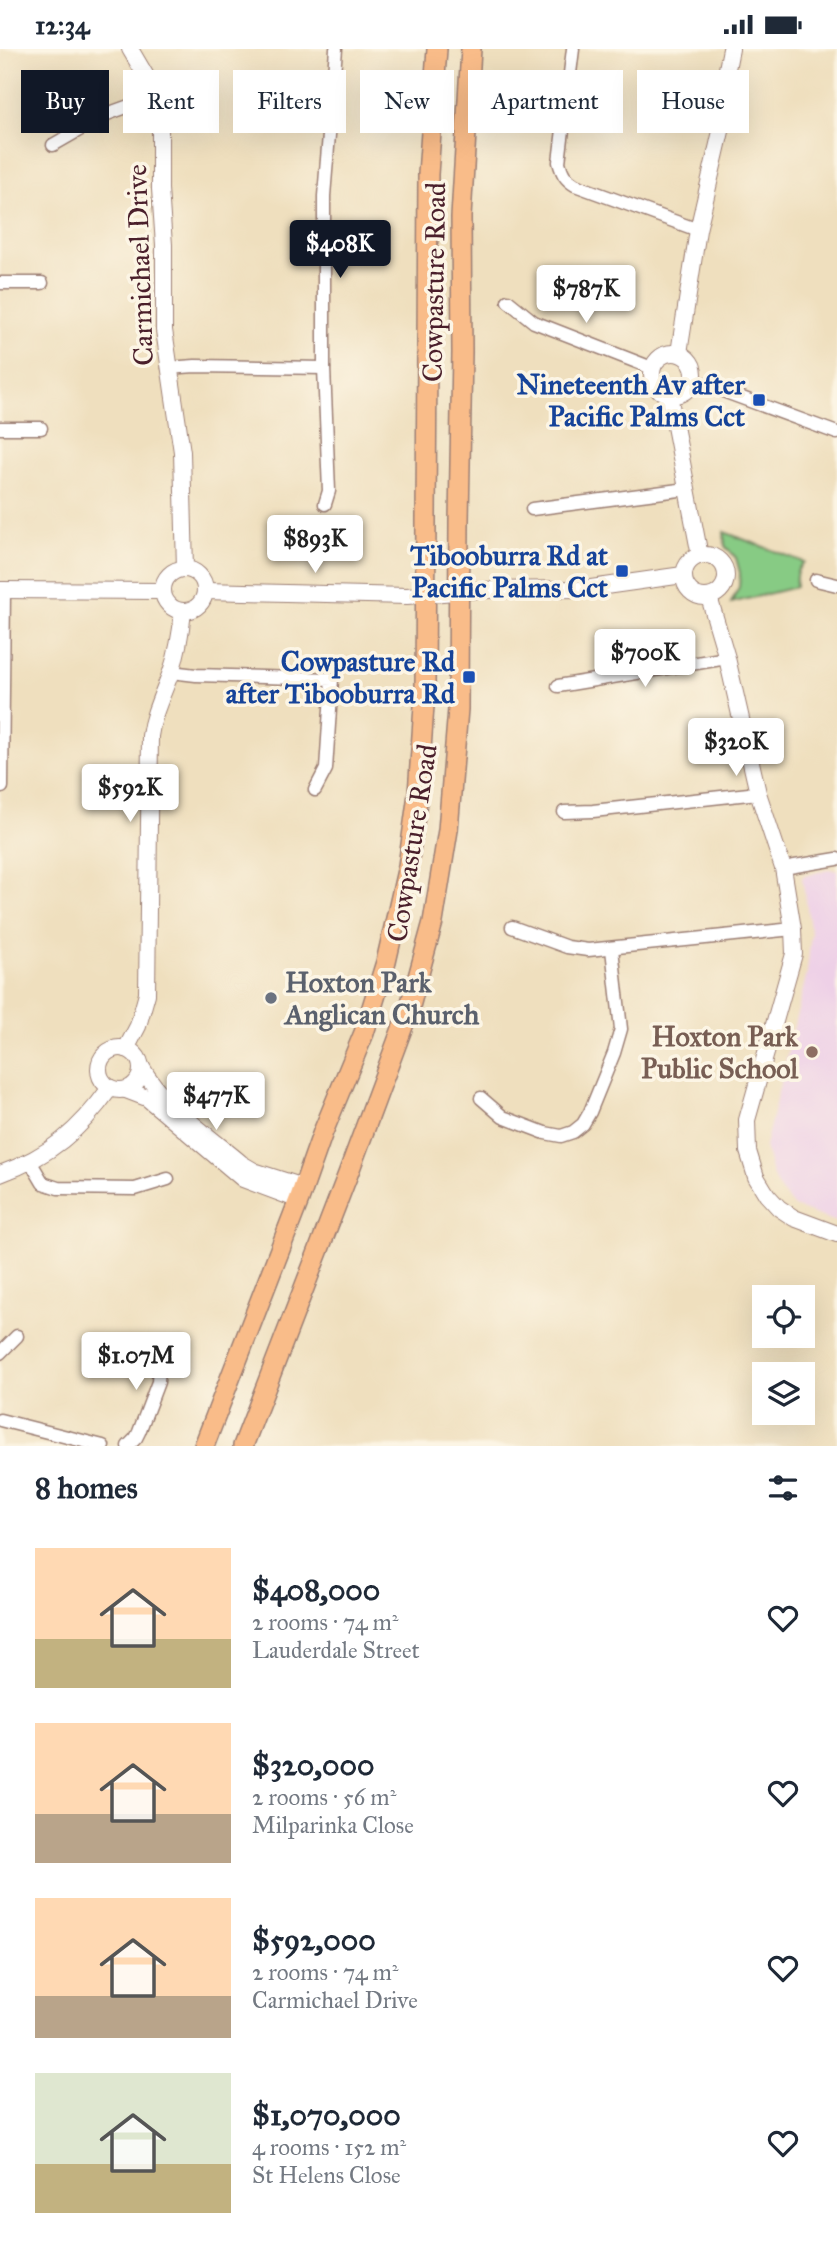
<!DOCTYPE html>
<meta charset="utf-8">
<style>
:root{--surface:#fff;--page:#f6f6f7;--text:#1f2937;--muted:#747a83;--accent:#111827}
body{margin:0;font-family:"IM FELL Great Primer",serif;background:var(--page);color:var(--text);height:100vh;display:flex;flex-direction:column;font-size:26px;white-space:nowrap}
*{box-sizing:border-box;margin:0}
p{font-size:23px;color:var(--muted)}
.icon{flex:none;width:38px;height:38px;fill:none;stroke:currentColor;stroke-width:2;stroke-linecap:round;stroke-linejoin:round}
.map{position:relative;height:1397px;overflow:hidden}
.sheet{display:flex;flex-direction:column;background:var(--surface);flex:1}
.sheet>*{flex:none}
.top-card{position:absolute;left:21px;top:21px;width:796px;height:63px;display:flex;gap:14px}
.fabs{position:absolute;left:752px;top:1236px;display:grid;gap:14px}
.fabs a{display:grid;place-items:center;width:63px;height:63px;border-radius:0px;background:var(--surface);box-shadow:0 7px 28px #0002;font-size:35px}
.price{position:absolute;translate:-50% -60px;padding:0 16px;border-radius:7px;background:#fff;color:#222;font-size:23px;line-height:46px;filter:drop-shadow(0 2px 4px #0008)}
.price::after{content:'';position:absolute;left:50%;top:42px;width:21px;height:16px;margin-left:-10px;background:inherit;clip-path:polygon(0 0,100% 0,50% 100%)}
.price.selected{background:var(--accent);color:#fff}
ul{padding:0;list-style:none}
li{display:flex;align-items:center;gap:21px;height:175px;padding:0 35px}
li span{display:grid;place-items:center;flex:none;width:196px;height:140px;border-radius:0px;color:#555}
li>.icon{margin-inline-start:auto}
span .icon{width:84px;height:84px;fill:#fffc;stroke-width:1}
li b{font-size:30px}
h2{display:flex;justify-content:space-between;align-items:center;height:84px;padding:0 35px;font-size:30px}
.pill{padding:0 24px;border-radius:0px;background:var(--surface);box-shadow:0 7px 28px #0002;font-size:24px;line-height:63px}
.pill.selected{background:var(--accent);color:#fff}
.status{display:flex;justify-content:space-between;align-items:center;height:49px;padding:0 35px;background:var(--surface);direction:ltr}
.status svg{height:19px;fill:currentColor}
.map>svg:first-child{display:block}
.built{fill:#eed0e7}
.green{fill:#87cb84;stroke:#687558;stroke-width:2}
.lines{fill:none;stroke-linecap:round;stroke-linejoin:round}
.minor-casing{stroke:#9c7f74;stroke-width:15}
.tertiary-casing{stroke:#9c7f74;stroke-width:18}
.primary-casing{stroke:#9c7f74;stroke-width:22}
.minor{stroke:#fff;stroke-width:12}
.tertiary{stroke:#fff;stroke-width:16}
.primary{stroke:#f9bc89;stroke-width:19}
.transit-dot{fill:#1a4fb4;stroke:#fcf5e5;stroke-width:2.5}
.worship-dot{fill:#6b7280;stroke:#fcf5e5;stroke-width:2.5}
.education-dot{fill:#8d6e63;stroke:#fcf5e5;stroke-width:2.5}
.labels{text-anchor:middle;dominant-baseline:central;stroke-width:7;stroke-linejoin:round;paint-order:stroke}
.street-label{font-size:28px;fill:#4a1f2b;stroke:#fcf5e5}
.transit-label{font-size:28px;font-weight:bold;fill:#164399;stroke:#fcf5e5;text-anchor:end}
.worship-label{font-size:28px;font-weight:bold;fill:#5b616d;stroke:#fcf5e5;text-anchor:start}
.education-label{font-size:28px;font-weight:bold;fill:#785e54;stroke:#fcf5e5;text-anchor:end}
</style>
<div class="status"><b>12:34</b><svg viewBox="0 0 49 12"><path d="M0 12V9h3v3zM5 12V6h3v6zM10 12V3h3v9zM15 12V0h3v12zM26 1h20v11H26zM47 4h2v5h-2z"/></svg></div>
<div class="map">
<svg width="837" height="1397" viewBox="0 0 837 1397">
<rect width="100%" height="100%" fill="#fcf5e5"/>
<filter id="ink" filterUnits="userSpaceOnUse"><feTurbulence type="fractalNoise" baseFrequency=".0143" numOctaves="2"/><feDisplacementMap in="SourceGraphic" scale="14" xChannelSelector="R" yChannelSelector="G"/><feConvolveMatrix kernelMatrix="1 2 1 2 8 2 1 2 1" color-interpolation-filters="sRGB"/></filter>
<filter id="wash" filterUnits="userSpaceOnUse"><feTurbulence type="fractalNoise" baseFrequency=".00686" numOctaves="4" result="noise"/><feDisplacementMap in="SourceGraphic" scale="28" xChannelSelector="R" yChannelSelector="G"/><feGaussianBlur stdDeviation="1.57" result="paint"/><feColorMatrix in="noise" values="0 0 0 0 0 0 0 0 0 0 0 0 0 0 0 0 0 1.4 0 .05"/><feComposite in="paint" operator="in"/></filter>
<g filter="url(#wash)">
<rect width="100%" height="100%" fill="#efdfbe"/>
<path class="built" d="M 829,820 L 837,822 L 837,1173 L 794,1158 L 780,1141 L 772,1125 L 765,1097 L 807,924 L 811,884 L 802,828 Z"/>
<path class="green" d="M 724,483 L 804,513 C 796,520 795,528 796,538 L 731,554 L 739,538 L 740,524 L 736,509 L 725,497 Z"/>
</g>
<g filter="url(#ink)">
<g class="lines">
<defs>
<g id="minor">
<path d="M 573,0 L 559,113 C 562,124 565,130 575,136 L 698,181"/>
<path d="M 53,96 L 107,65 L 154,48"/>
<path d="M 0,234 L 42,234"/>
<path d="M 508,252 L 534,273 L 652,319"/>
<path d="M 168,319 L 195,317 L 324,319"/>
<path d="M 693,331 L 837,384"/>
<path d="M 0,379 L 41,379"/>
<path d="M 325,455 L 329,442 L 324,319 L 324,147 L 336,0"/>
<path d="M 532,460 L 687,440"/>
<path d="M 816,531 L 837,536"/>
<path d="M 171,623 L 196,626 L 332,630 L 326,720 L 315,741"/>
<path d="M 558,637 L 727,609"/>
<path d="M 2,738 L 4,541"/>
<path d="M 564,763 L 593,762 L 758,744"/>
<path d="M 783,819 L 837,810"/>
<path d="M 512,878 L 567,898 L 588,901 L 793,880"/>
<path d="M 481,1049 L 503,1068 L 545,1084 L 561,1087 L 573,1083 L 583,1075 L 590,1063 L 614,1004 L 621,980 L 612,900"/>
<path d="M 30,1112 L 43,1134 L 58,1139 L 135,1140 L 168,1130"/>
<path d="M 0,1304 L 17,1287"/>
<path d="M 0,1371 L 103,1397"/>
<path d="M 128,1397 L 136,1389 L 139,1383 L 158,1333 L 160,1300"/>
</g>
<g id="tertiary">
<path d="M 130,0 L 150,34 L 160,73 L 160,140 L 164,196 L 164,281 L 182,403 L 185,520"/>
<circle cx="673" cy="325" r="21"/>
<path d="M 679,304 L 698,181 L 725,65 L 726,25 L 731,0"/>
<path d="M 669,346 L 700,507"/>
<circle cx="705" cy="527" r="21"/>
<circle cx="184" cy="541" r="21"/>
<path d="M 0,541 L 162,542"/>
<path d="M 205,542 L 407,547 L 478,541 L 584,540 L 683,526"/>
<path d="M 709,548 L 727,609 L 758,744 L 783,819 L 793,880 L 794,905 L 747,1071 L 748,1102 L 756,1128 L 767,1146 L 779,1159 L 794,1169 L 837,1185"/>
<circle cx="120" cy="1020" r="21"/>
<path d="M 126,1000 L 138,977 L 147,945 L 150,687 C 153,664 163,645 171,623 C 178,603 181,583 183,562"/>
<path d="M 141,1017 C 162,1056 208,1086 242,1115 L 254,1122 L 304,1138"/>
<path d="M 126,1041 L 147,1049 L 243,1130 L 299,1151"/>
<path d="M 0,1125 C 50,1107 80,1081 110,1039"/>
</g>
<g id="primary">
<path d="M 204,1397 L 299,1151 L 323,1083 L 364,984 L 386,913 L 408,817 L 418,745 L 425,642 L 428,125 L 437,0"/>
<path d="M 243,1397 L 348,1125 L 409,961 L 433,873 L 448,781 L 458,660 L 459,472 L 462,303 L 461,168 L 471,0"/>
</g>
</defs>
<use href="#minor" class="minor-casing"/>
<use href="#tertiary" class="tertiary-casing"/>
<use href="#primary" class="primary-casing"/>
<use href="#minor" class="minor"/>
<use href="#tertiary" class="tertiary"/>
<use href="#primary" class="primary"/>
</g>
</g>
<g class="transit-dot">
<rect x="752" y="344" width="14" height="14" rx="3.5"/>
<rect x="615" y="515" width="14" height="14" rx="3.5"/>
<rect x="462" y="621" width="14" height="14" rx="3.5"/>
</g>
<circle class="worship-dot" cx="271" cy="949" r="7"/>
<circle class="education-dot" cx="812" cy="1003" r="7"/>
<g class="labels">
<g class="street-label">
<text transform="translate(140 216) rotate(-92)">Carmichael Drive</text>
<text transform="translate(434 233) rotate(-89)">Cowpasture Road</text>
<text transform="translate(412 794) rotate(-81)">Cowpasture Road</text>
</g>
<g class="transit-label">
<text x="745" y="335">Nineteenth Av after<tspan x="745" dy="32">Pacific Palms Cct</tspan></text>
<text x="608" y="506">Tibooburra Rd at<tspan x="608" dy="32">Pacific Palms Cct</tspan></text>
<text x="455" y="612">Cowpasture Rd<tspan x="455" dy="32">after Tibooburra Rd</tspan></text>
</g>
<g class="worship-label">
<text x="285" y="933">Hoxton Park<tspan x="285" dy="32">Anglican Church</tspan></text>
</g>
<g class="education-label">
<text x="798" y="987">Hoxton Park<tspan x="798" dy="32">Public School</tspan></text>
</g>
</g>
</svg>
<div class="fabs">
<a><svg class="icon" aria-label="locate" viewBox="0 0 24 24"><circle cx="12" cy="12" r="6"/><path d="M12 2v4M12 18v4M2 12h4M18 12h4"/></svg></a>
<a><svg class="icon" aria-label="layers" viewBox="0 0 24 24"><path d="M12 4l9 5-9 5-9-5zM3 14l9 5 9-5"/></svg></a>
</div>
<b class="price selected" style="left:340px;top:231px">$408K</b>
<b class="price" style="left:586px;top:276px">$787K</b>
<b class="price" style="left:315px;top:526px">$893K</b>
<b class="price" style="left:645px;top:640px">$700K</b>
<b class="price" style="left:736px;top:729px">$320K</b>
<b class="price" style="left:130px;top:775px">$592K</b>
<b class="price" style="left:216px;top:1083px">$477K</b>
<b class="price" style="left:136px;top:1343px">$1.07M</b>
<div class="top-card">
<a class="pill selected">Buy</a>
<a class="pill">Rent</a>
<a class="pill">Filters</a>
<a class="pill">New</a>
<a class="pill">Apartment</a>
<a class="pill">House</a>
</div>
</div>
<section class="sheet">
<h2>8 homes<svg class="icon" aria-label="filters" viewBox="0 0 24 24"><path d="M4 7h16M4 17h16"/><circle cx="9" cy="7" r="2"/><circle cx="15" cy="17" r="2"/></svg></h2>
<ul>
<li><span style="background:linear-gradient(#ffd9b3 65%,#c2b280 0)"><svg class="icon" aria-label="home" viewBox="0 0 24 24"><path d="M3 11l9-7 9 7M6 9v11h12V9"/></svg></span><div><b>$408,000</b><p>2 rooms · 74 m²</p><p>Lauderdale Street</p></div><svg class="icon" aria-label="heart" viewBox="0 0 24 24"><path d="M12 20l-8-8c-3-5 5-10 8-4 3-6 11-1 8 4z"/></svg></li>
<li><span style="background:linear-gradient(#ffd9b3 65%,#b9a48a 0)"><svg class="icon" aria-label="home" viewBox="0 0 24 24"><path d="M3 11l9-7 9 7M6 9v11h12V9"/></svg></span><div><b>$320,000</b><p>2 rooms · 56 m²</p><p>Milparinka Close</p></div><svg class="icon" aria-label="heart" viewBox="0 0 24 24"><path d="M12 20l-8-8c-3-5 5-10 8-4 3-6 11-1 8 4z"/></svg></li>
<li><span style="background:linear-gradient(#ffd9b3 70%,#b9a48a 0)"><svg class="icon" aria-label="home" viewBox="0 0 24 24"><path d="M3 11l9-7 9 7M6 9v11h12V9"/></svg></span><div><b>$592,000</b><p>2 rooms · 74 m²</p><p>Carmichael Drive</p></div><svg class="icon" aria-label="heart" viewBox="0 0 24 24"><path d="M12 20l-8-8c-3-5 5-10 8-4 3-6 11-1 8 4z"/></svg></li>
<li><span style="background:linear-gradient(#dfe7d0 65%,#c2b280 0)"><svg class="icon" aria-label="home" viewBox="0 0 24 24"><path d="M3 11l9-7 9 7M6 9v11h12V9"/></svg></span><div><b>$1,070,000</b><p>4 rooms · 152 m²</p><p>St Helens Close</p></div><svg class="icon" aria-label="heart" viewBox="0 0 24 24"><path d="M12 20l-8-8c-3-5 5-10 8-4 3-6 11-1 8 4z"/></svg></li>
</ul>
</section>
